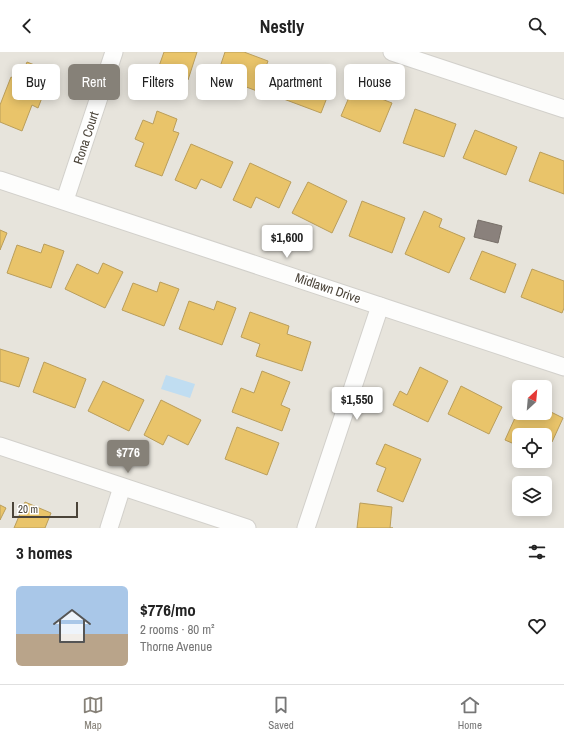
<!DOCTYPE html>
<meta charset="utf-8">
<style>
:root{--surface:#fff;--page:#f2f2f2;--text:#222;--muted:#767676;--line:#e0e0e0;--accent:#868178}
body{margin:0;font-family:"Archivo Narrow",sans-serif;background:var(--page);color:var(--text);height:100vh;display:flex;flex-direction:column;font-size:15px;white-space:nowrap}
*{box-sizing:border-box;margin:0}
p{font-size:13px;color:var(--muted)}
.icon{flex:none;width:22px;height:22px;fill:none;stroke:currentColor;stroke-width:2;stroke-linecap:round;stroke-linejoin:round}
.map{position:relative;height:476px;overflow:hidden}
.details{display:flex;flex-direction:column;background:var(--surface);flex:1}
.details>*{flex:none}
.guide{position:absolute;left:12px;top:12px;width:540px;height:36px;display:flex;gap:8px}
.needle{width:26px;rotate:26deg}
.controls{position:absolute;left:512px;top:328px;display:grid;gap:8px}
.controls a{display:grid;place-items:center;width:40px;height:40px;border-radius:6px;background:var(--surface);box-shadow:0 2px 10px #0003;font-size:20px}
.scale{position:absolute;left:12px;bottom:10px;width:66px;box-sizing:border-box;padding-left:4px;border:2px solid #4b4439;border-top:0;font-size:11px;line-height:14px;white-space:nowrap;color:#4b4439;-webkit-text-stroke:3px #fff;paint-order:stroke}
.price{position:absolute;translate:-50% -34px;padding:0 9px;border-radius:4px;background:#fff;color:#222;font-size:13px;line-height:26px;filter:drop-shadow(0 1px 2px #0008)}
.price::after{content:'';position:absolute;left:50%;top:24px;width:12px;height:9px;margin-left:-6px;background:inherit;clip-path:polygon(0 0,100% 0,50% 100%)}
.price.selected{background:var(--accent);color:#fff}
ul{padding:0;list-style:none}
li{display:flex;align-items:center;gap:12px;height:100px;padding:0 16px}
li span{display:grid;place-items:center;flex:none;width:112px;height:80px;border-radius:6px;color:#555}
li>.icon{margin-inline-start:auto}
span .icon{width:48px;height:48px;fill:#fffc;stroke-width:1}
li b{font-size:17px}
h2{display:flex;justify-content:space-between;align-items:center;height:48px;padding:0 16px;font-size:17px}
.pill{padding:0 14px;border-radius:6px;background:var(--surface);box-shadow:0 2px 10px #0003;font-size:14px;line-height:36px}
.pill.selected{background:var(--accent);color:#fff}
header{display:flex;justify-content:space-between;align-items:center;height:52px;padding:0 16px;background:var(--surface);font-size:18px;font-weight:800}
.tabs{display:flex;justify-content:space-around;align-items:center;height:56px;border-top:1px solid var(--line);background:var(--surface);font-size:11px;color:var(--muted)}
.tabs a{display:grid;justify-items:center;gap:2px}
.tabs .selected{color:var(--accent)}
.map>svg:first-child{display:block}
.residential{fill:#e7e4dc;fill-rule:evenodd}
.water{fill:#c0ddf1}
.homes{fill:#e9c46a;stroke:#ba9e5b}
.industry{fill:#8a817c;stroke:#776f68}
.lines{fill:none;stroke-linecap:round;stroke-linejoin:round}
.minor-casing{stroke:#d2d0cb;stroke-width:19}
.minor{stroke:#fdfdfc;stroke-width:17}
.labels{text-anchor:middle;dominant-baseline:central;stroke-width:4;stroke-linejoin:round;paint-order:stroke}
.street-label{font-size:13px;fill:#4b4439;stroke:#fff}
</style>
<header><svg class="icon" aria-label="back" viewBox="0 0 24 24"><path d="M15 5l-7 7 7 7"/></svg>Nestly<svg class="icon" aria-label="search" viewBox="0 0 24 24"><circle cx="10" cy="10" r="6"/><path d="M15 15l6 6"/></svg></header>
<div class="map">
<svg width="564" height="476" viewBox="0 0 564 476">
<rect width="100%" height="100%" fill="#f4f2ee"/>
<path class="residential" d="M 0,0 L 564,0 L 564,476 L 0,476 ZM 519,335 L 545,335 L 545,361 L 519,361 ZM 519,383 L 545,383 L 545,409 L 519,409 ZM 519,431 L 545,431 L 545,457 L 519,457 Z"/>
<path class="water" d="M 166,323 L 195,332 L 190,346 L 161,337 Z"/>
<g class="homes">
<path d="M 164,0 L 197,0 L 188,28 L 158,17 Z"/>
<path d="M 225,0 L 244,0 L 268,9 L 257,39 L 217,24 Z"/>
<path d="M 27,10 L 52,20 L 38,56 L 32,53 L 22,79 L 0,70 L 0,53 L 11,25 L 19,29 Z"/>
<path d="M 292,15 L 333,30 L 321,61 L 281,46 Z"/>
<path d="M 353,36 L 392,51 L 380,80 L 341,64 Z"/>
<path d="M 415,57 L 456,72 L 444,105 L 403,91 Z"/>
<path d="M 157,59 L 177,67 L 173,79 L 179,81 L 162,124 L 135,114 L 144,91 L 135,87 L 143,68 L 153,72 Z"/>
<path d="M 475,78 L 517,95 L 506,123 L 463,106 Z"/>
<path d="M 191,92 L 233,110 L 221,136 L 201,127 L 196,137 L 175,128 Z"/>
<path d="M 540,100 L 564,109 L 564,142 L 529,129 Z"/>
<path d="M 250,111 L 291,130 L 279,156 L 256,145 L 251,156 L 233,148 Z"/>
<path d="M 308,130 L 347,149 L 332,181 L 292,161 Z"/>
<path d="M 362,149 L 405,166 L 392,201 L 349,184 Z"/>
<path d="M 424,159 L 442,167 L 439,175 L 465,186 L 449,221 L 405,202 Z"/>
<path d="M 0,178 L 7,181 L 0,198 Z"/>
<path d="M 44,192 L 64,199 L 51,236 L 7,221 L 17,193 L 41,201 Z"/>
<path d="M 482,199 L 516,212 L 505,241 L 470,227 Z"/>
<path d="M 103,211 L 123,220 L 105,256 L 65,237 L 77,212 L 98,222 Z"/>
<path d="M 532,217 L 564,229 L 564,256 L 562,261 L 521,245 Z"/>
<path d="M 160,230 L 179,237 L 164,274 L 122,258 L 133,231 L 157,240 Z"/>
<path d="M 189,249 L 214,258 L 217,249 L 236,256 L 222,293 L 179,277 Z"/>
<path d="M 250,260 L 289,274 L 287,282 L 311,290 L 302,319 L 256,304 L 260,292 L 241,285 Z"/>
<path d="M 0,297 L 29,306 L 19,335 L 0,329 Z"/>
<path d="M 44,310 L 86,327 L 75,356 L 33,340 Z"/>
<path d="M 420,315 L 448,329 L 428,370 L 393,353 L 400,339 L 407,343 Z"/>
<path d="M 262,319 L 290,330 L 281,353 L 290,357 L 282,379 L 232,360 L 241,336 L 254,341 Z"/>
<path d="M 103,329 L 144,348 L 129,379 L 88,359 Z"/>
<path d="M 461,334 L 502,355 L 489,382 L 448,362 Z"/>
<path d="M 161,348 L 201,368 L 188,393 L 168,383 L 163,393 L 144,383 Z"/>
<path d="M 519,357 L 519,361 L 545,361 L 545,357 L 563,366 L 552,390 L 545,387 L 545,383 L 537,383 L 528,379 L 527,383 L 519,383 L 519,394 L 505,388 Z"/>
<path d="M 237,375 L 279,391 L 267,423 L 225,407 Z"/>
<path d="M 385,392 L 421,407 L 403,450 L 377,439 L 386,416 L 376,412 Z"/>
<path d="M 25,450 L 51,461 L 45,476 L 14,476 Z"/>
<path d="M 360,451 L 392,455 L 390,476 L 393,476 L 357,476 Z"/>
<path d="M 0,453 L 6,456 L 0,468 Z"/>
</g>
<path class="industry" d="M 478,168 L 502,174 L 498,191 L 474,185 Z"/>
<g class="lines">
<defs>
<g id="minor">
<path d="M 392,0 L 564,57"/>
<path d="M 0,128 L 564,315"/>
<path d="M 65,148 L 114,0"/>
<path d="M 0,394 L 247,476"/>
<path d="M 109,476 L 122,435"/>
<path d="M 306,476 L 380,254"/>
</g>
</defs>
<use href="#minor" class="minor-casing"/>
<use href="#minor" class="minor"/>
</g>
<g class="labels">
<g class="street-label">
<text transform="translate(86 86) rotate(-72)">Rona Court</text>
<text transform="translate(328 236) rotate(19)">Midlawn Drive</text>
</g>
</g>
</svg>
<div class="controls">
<a><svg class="needle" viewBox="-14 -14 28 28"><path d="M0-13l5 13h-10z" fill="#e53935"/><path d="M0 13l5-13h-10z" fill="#767676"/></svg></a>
<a><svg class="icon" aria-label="locate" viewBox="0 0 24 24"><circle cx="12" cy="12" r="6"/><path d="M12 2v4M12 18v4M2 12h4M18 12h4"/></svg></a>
<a><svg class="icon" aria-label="layers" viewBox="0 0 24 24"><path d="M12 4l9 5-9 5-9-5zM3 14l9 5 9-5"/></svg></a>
</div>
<div class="scale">20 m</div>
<b class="price" style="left:287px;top:207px">$1,600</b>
<b class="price" style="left:357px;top:369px">$1,550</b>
<b class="price selected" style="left:128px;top:422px">$776</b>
<div class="guide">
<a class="pill">Buy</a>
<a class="pill selected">Rent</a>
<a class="pill">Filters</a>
<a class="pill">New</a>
<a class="pill">Apartment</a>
<a class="pill">House</a>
</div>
</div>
<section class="details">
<h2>3 homes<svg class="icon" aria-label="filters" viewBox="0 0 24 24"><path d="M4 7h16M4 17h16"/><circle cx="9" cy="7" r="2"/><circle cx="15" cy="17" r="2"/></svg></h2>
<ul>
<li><span style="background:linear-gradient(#a9c7e8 60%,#b9a48a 0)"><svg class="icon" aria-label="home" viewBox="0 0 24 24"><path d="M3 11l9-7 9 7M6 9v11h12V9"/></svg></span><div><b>$776/mo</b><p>2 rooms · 80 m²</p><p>Thorne Avenue</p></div><svg class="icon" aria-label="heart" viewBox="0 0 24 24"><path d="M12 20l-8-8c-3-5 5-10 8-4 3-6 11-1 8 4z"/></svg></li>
</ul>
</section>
<nav class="tabs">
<a class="selected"><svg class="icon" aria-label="map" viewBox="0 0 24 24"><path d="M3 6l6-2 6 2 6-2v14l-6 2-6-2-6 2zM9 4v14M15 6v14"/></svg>Map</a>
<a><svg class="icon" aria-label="saved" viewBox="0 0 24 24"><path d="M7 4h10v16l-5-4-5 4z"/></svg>Saved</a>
<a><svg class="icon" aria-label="home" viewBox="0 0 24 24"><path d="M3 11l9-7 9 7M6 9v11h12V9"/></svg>Home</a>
</nav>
